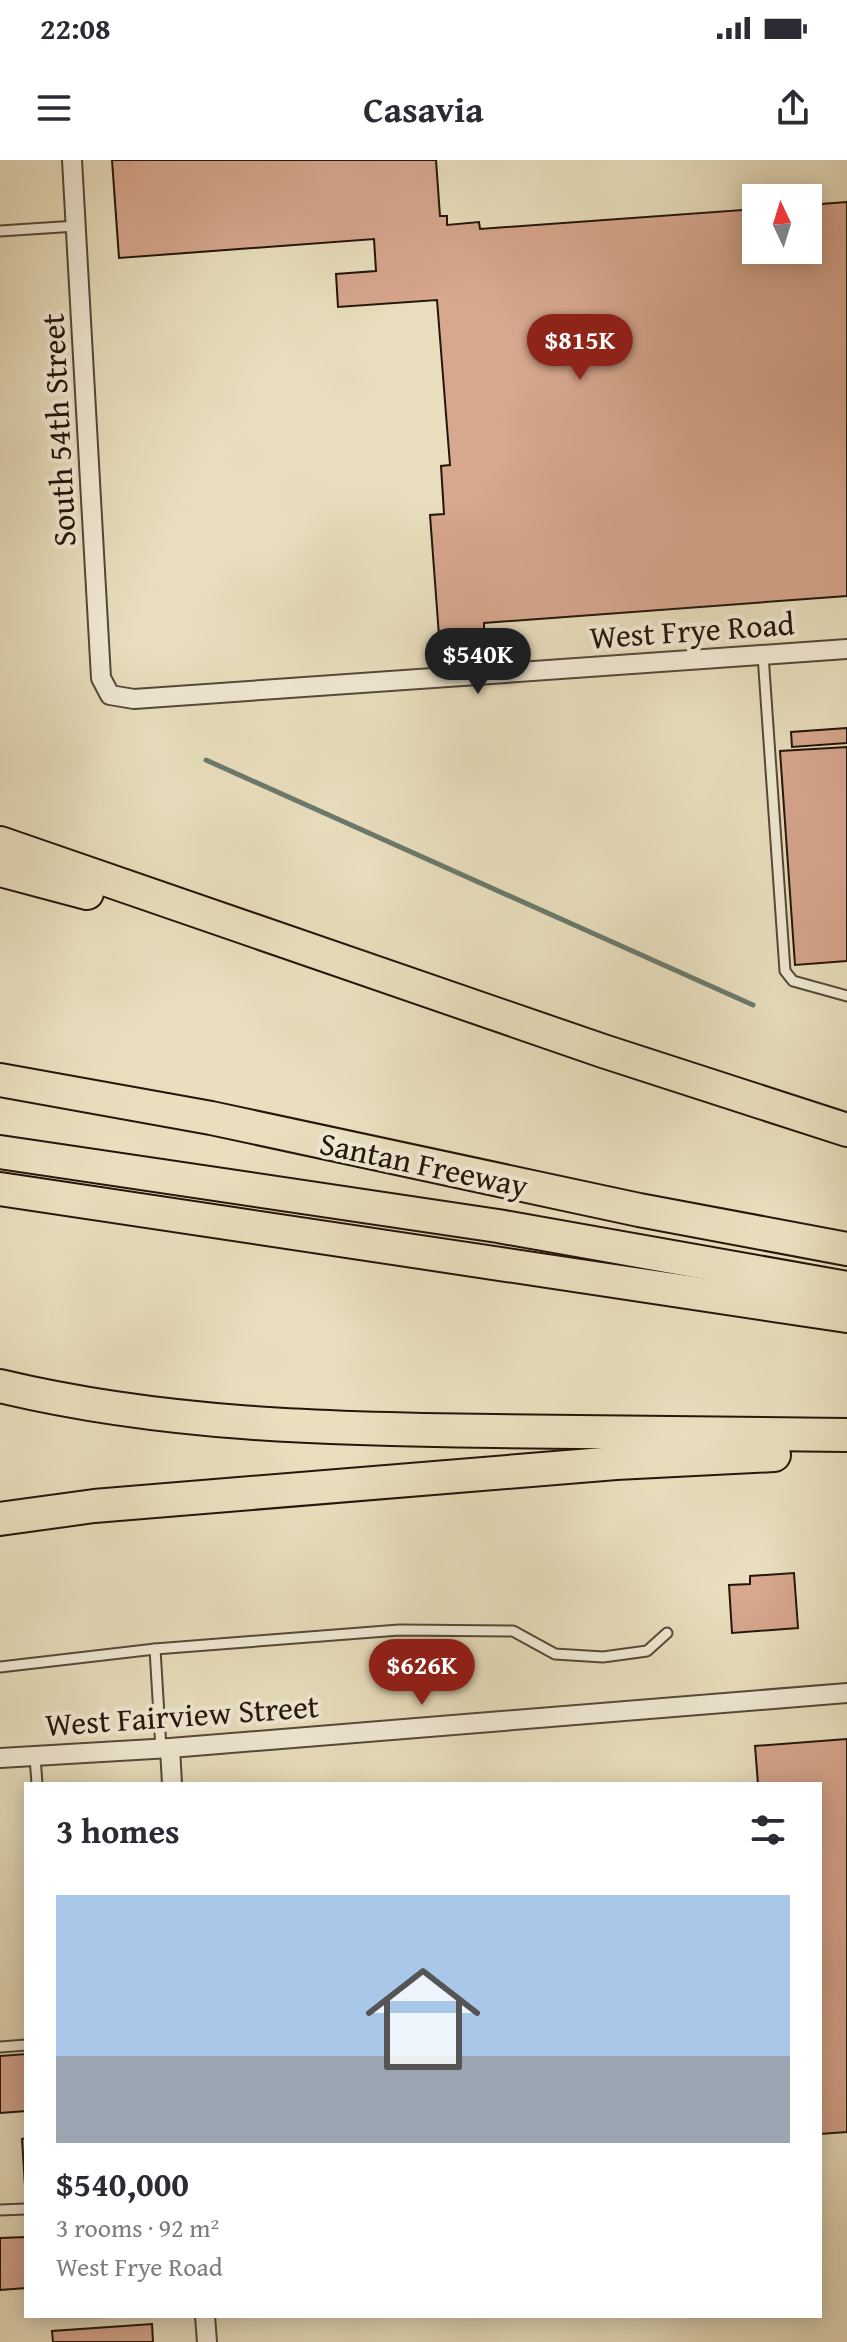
<!DOCTYPE html>
<meta charset="utf-8">
<style>
:root{--surface:#fff;--page:#f2f2f3;--text:#2b2b33;--muted:#7c7c81;--accent:#8f2418}
body{margin:0;font-family:"Gentium Book Plus",serif;background:var(--page);color:var(--text);height:100vh;display:flex;flex-direction:column;font-size:30px;white-space:nowrap}
*{box-sizing:border-box;margin:0}
p{font-size:26px;color:var(--muted)}
.icon{flex:none;width:44px;height:44px;fill:none;stroke:currentColor;stroke-width:2;stroke-linecap:round;stroke-linejoin:round}
.map{position:relative;flex:1;overflow:hidden}
.details{position:absolute;left:24px;top:1622px;width:798px;height:536px;display:flex;flex-direction:column;background:var(--surface);border-radius:0px;box-shadow:0 4px 20px #0003}
.details>*{flex:none}
.needle{width:52px;rotate:356deg}
.tools{position:absolute;left:742px;top:24px;display:grid;gap:16px}
.tools a{display:grid;place-items:center;width:80px;height:80px;border-radius:0px;background:var(--surface);box-shadow:0 4px 20px #0003;font-size:40px}
.price{position:absolute;translate:-50% -68px;padding:0 18px;border-radius:28px;background:var(--accent);color:#fff;font-size:26px;line-height:52px;filter:drop-shadow(0 2px 4px #0008)}
.price::after{content:'';position:absolute;left:50%;top:48px;width:24px;height:18px;margin-left:-12px;background:inherit;clip-path:polygon(0 0,100% 0,50% 100%)}
.price.selected{background:#222;color:#fff}
ul{padding:0;list-style:none}
li{display:grid;align-content:center;gap:16px;height:424px;padding:0 32px}
li span{display:grid;place-items:center;height:248px;border-radius:0px;color:#555}
li>.icon{margin-inline-start:auto}
span .icon{width:144px;height:144px;fill:#fffc;stroke-width:1}
li b{font-size:34px}
h2{display:flex;justify-content:space-between;align-items:center;height:96px;padding:0 32px;font-size:34px}
.status{display:flex;justify-content:space-between;align-items:center;height:56px;padding:0 40px;background:var(--surface);direction:ltr}
.status svg{height:22px;fill:currentColor}
header{display:flex;justify-content:space-between;align-items:center;height:104px;padding:0 32px;background:var(--surface);font-size:36px;font-weight:700}
.map>svg:first-child{display:block}
.lines{fill:none;stroke-linecap:round;stroke-linejoin:round}
.stream{stroke:#6a7a6c;stroke-width:5}
.building{fill:#d7a78e;stroke:#24150b;stroke-width:2}
.service-casing{stroke:#554838;stroke-width:13}
.minor-casing{stroke:#554838;stroke-width:22}
.motorway-casing{stroke:#24150b;stroke-width:36}
.service{stroke:#f1ead5;stroke-width:9}
.minor{stroke:#f1ead5;stroke-width:18}
.motorway{stroke:#e9dfbe;stroke-width:32}
.labels{text-anchor:middle;dominant-baseline:central;stroke-width:8;stroke-linejoin:round;paint-order:stroke}
.street-label{font-size:32px;fill:#24150b;stroke:#f1ead5}
</style>
<div class="status"><b>22:08</b><svg viewBox="0 0 49 12"><path d="M0 12V9h3v3zM5 12V6h3v6zM10 12V3h3v9zM15 12V0h3v12zM26 1h20v11H26zM47 4h2v5h-2z"/></svg></div>
<header><svg class="icon" aria-label="menu" viewBox="0 0 24 24"><path d="M4 6h16M4 12h16M4 18h16"/></svg>Casavia<svg class="icon" aria-label="share" viewBox="0 0 24 24"><path d="M12 15V3M7 8l5-5 5 5M5 13v7h14v-7"/></svg></header>
<div class="map">
<svg width="847" height="2182" viewBox="0 0 847 2182">
<rect width="100%" height="100%" fill="#e9dfbe"/>
<filter id="stains"><feTurbulence type="fractalNoise" baseFrequency=".0025" numOctaves="4"/><feColorMatrix values="0 0 0 0 .2 0 0 0 0 .09 0 0 0 0 .02 0 0 0 .5 -.17"/></filter>
<radialGradient id="worn" r=".72"><stop offset=".6" stop-color="#630" stop-opacity="0"/><stop offset="1" stop-color="#630" stop-opacity=".3"/></radialGradient>
<g class="lines">
<path class="stream" d="M 206,600 L 753,845"/>
</g>
<g class="building">
<path d="M 112,0 L 436,0 L 440,56 L 447,56 L 447,65 L 479,62 L 480,69 L 756,49 L 756,90 L 808,90 L 808,45 L 847,42 L 847,436 L 484,463 L 484,473 L 439,476 L 430,355 L 444,354 L 441,306 L 450,305 L 437,140 L 338,147 L 336,114 L 376,111 L 374,79 L 119,98 Z"/>
<path d="M 847,568 L 847,583 L 792,587 L 791,572 Z"/>
<path d="M 847,587 L 847,801 L 795,805 L 780,591 Z"/>
<path d="M 794,1413 L 798,1468 L 732,1473 L 729,1425 L 750,1424 L 750,1416 Z"/>
<path d="M 847,1579 L 847,1972 L 820,1974 L 820,1624 L 758,1624 L 755,1586 Z"/>
<path d="M 26,1894 L 26,1951 L 0,1953 L 0,1896 Z"/>
<path d="M 26,1978 L 26,2026 L 25,2026 L 22,1979 Z"/>
<path d="M 26,2077 L 26,2128 L 0,2130 L 0,2078 Z"/>
<path d="M 152,2164 L 153,2182 L 53,2182 L 52,2171 Z"/>
</g>
<g class="lines">
<defs>
<g id="service">
<path d="M 0,71 L 76,66"/>
<path d="M 763,495 L 785,811 L 793,821 L 847,836"/>
<path d="M 155,1489 L 161,1589"/>
<path d="M 0,1507 L 155,1489 L 399,1470 L 513,1471 L 555,1494 L 603,1497 L 647,1491 L 667,1473"/>
<path d="M 35,1596 L 37,1624"/>
<path d="M 0,1887 L 26,1885"/>
<path d="M 0,2050 L 26,2049"/>
</g>
<g id="minor">
<path d="M 72,0 L 101,518 L 110,535 L 134,539 L 847,489"/>
<path d="M 170,1588 L 172,1624"/>
<path d="M 0,1598 L 170,1588 L 847,1533"/>
<path d="M 205,2156 L 207,2182"/>
</g>
<g id="motorway">
<path d="M 0,683 L 603,891 L 847,970"/>
<path d="M 0,710 L 87,733"/>
<path d="M 0,920 L 211,958 L 639,1050 L 847,1089"/>
<path d="M 0,992 L 498,1066 L 847,1128"/>
<path d="M 0,1029 L 847,1156"/>
<path d="M 0,1226 C 163,1265 328,1269 495,1271 C 612,1272 730,1274 847,1275"/>
<path d="M 0,1359 L 94,1346 L 616,1303 L 774,1295"/>
</g>
</defs>
<use href="#service" class="service-casing"/>
<use href="#minor" class="minor-casing"/>
<use href="#motorway" class="motorway-casing"/>
<use href="#service" class="service"/>
<use href="#minor" class="minor"/>
<use href="#motorway" class="motorway"/>
</g>
<g class="labels">
<g class="street-label">
<text transform="translate(58 270) rotate(-93)">South 54th Street</text>
<text transform="translate(692 470) rotate(-4)">West Frye Road</text>
<text transform="translate(424 1004) rotate(12)">Santan Freeway</text>
<text transform="translate(182 1555) rotate(-4)">West Fairview Street</text>
</g>
</g>
<rect width="100%" height="100%" filter="url(#stains)"/>
<rect width="100%" height="100%" fill="url(#worn)"/>
</svg>
<div class="tools">
<a><svg class="needle" viewBox="-14 -14 28 28"><path d="M0-13l5 13h-10z" fill="#e53935"/><path d="M0 13l5-13h-10z" fill="#7c7c81"/></svg></a>
</div>
<b class="price" style="left:580px;top:222px">$815K</b>
<b class="price selected" style="left:478px;top:536px">$540K</b>
<b class="price" style="left:422px;top:1547px">$626K</b>
<section class="details">
<h2>3 homes<svg class="icon" aria-label="filters" viewBox="0 0 24 24"><path d="M4 7h16M4 17h16"/><circle cx="9" cy="7" r="2"/><circle cx="15" cy="17" r="2"/></svg></h2>
<ul>
<li><span style="background:linear-gradient(#a9c7e8 65%,#9aa5b1 0)"><svg class="icon" aria-label="home" viewBox="0 0 24 24"><path d="M3 11l9-7 9 7M6 9v11h12V9"/></svg></span><div><b>$540,000</b><p>3 rooms · 92 m²</p><p>West Frye Road</p></div></li>
</ul>
</section>
</div>
